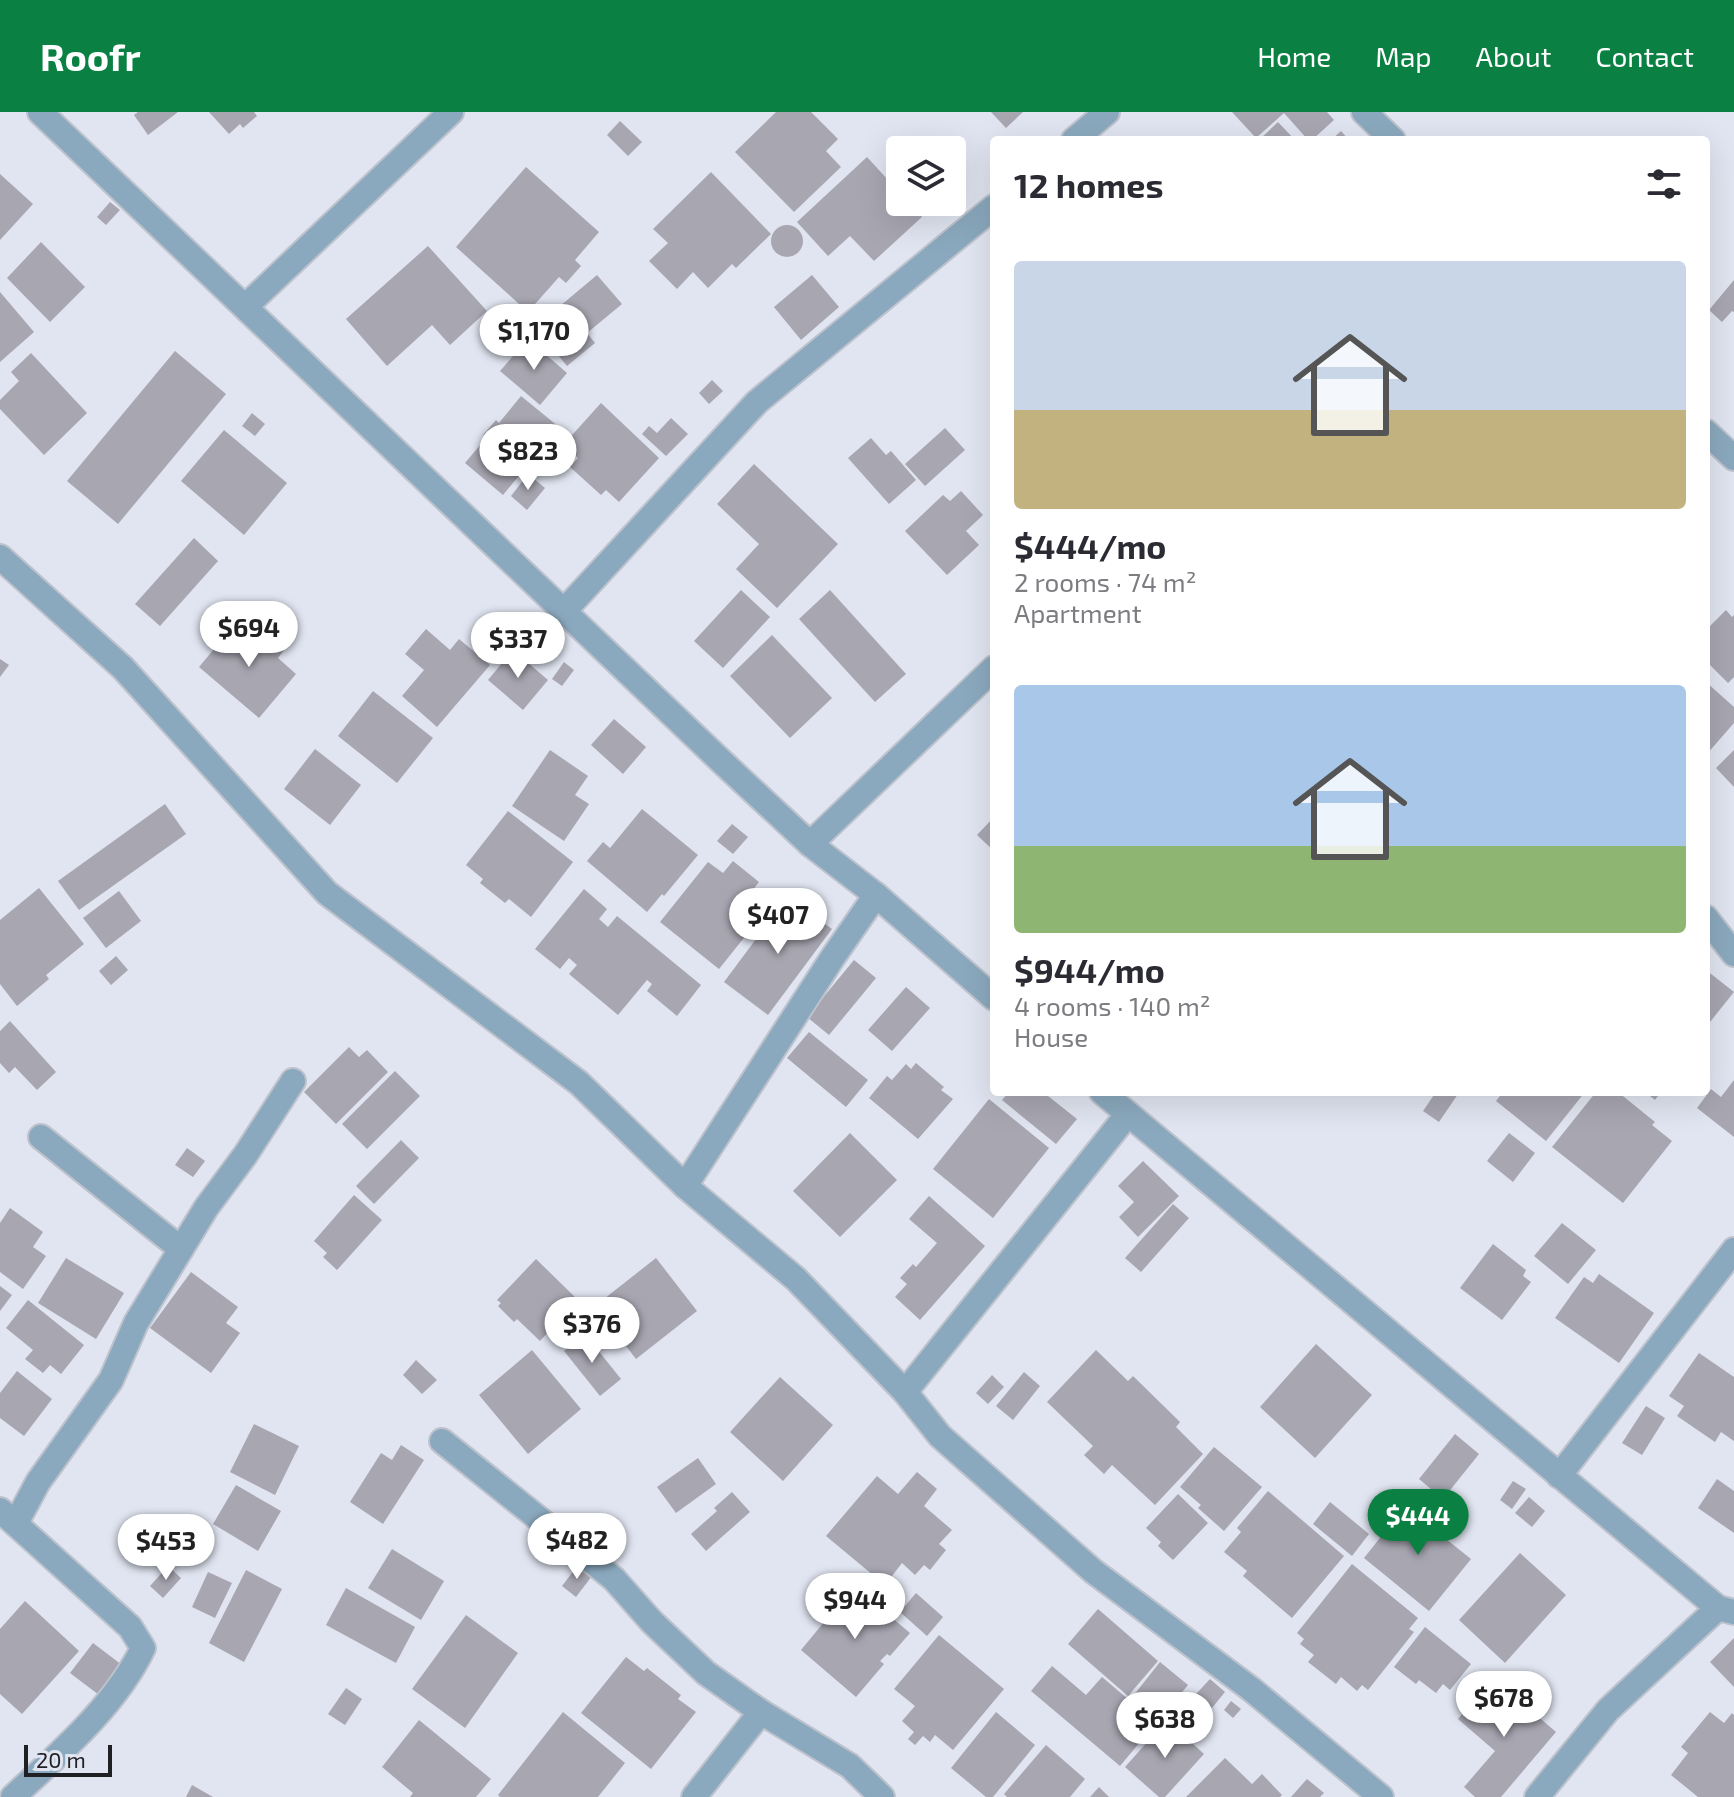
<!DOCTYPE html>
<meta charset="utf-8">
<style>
:root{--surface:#fff;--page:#f2f2f3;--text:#2b2b33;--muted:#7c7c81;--accent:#0b8043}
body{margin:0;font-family:"Exo 2",sans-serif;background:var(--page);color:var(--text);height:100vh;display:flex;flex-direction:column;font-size:30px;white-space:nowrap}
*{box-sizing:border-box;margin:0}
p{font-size:26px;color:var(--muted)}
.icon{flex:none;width:44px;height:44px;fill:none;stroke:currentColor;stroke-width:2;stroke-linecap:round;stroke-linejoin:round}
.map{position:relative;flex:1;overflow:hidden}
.drawer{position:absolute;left:990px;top:24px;width:720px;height:960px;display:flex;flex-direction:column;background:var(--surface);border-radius:8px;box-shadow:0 8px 32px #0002}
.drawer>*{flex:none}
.buttons{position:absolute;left:886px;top:24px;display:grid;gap:16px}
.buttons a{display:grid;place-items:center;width:80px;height:80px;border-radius:8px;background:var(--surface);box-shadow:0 8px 32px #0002;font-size:40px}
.scale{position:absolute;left:24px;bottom:20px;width:88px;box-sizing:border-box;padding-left:8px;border:4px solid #1e2024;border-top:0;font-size:22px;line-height:28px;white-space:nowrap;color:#1e2024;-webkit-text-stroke:6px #e0e5f1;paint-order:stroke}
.price{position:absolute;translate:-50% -68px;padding:0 18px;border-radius:28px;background:#fff;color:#222;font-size:26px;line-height:52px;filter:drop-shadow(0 2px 4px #0008)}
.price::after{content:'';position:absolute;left:50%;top:48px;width:24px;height:18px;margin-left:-12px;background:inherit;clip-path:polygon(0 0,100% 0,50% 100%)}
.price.active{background:var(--accent);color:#fff}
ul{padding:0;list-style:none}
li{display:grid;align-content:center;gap:16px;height:424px;padding:0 24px}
li span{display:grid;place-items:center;height:248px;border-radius:8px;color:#555}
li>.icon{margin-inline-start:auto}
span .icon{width:144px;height:144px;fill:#fffc;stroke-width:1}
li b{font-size:34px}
h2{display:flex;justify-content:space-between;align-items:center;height:96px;padding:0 24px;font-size:34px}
header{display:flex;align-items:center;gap:48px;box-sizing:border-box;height:112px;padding:0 40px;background:var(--accent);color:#fff}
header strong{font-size:38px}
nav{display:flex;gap:44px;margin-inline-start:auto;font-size:28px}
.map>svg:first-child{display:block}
.building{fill:#a8a6b1}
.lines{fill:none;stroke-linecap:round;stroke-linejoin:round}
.minor-casing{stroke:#bdc2cc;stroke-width:28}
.minor{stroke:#8ba9be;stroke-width:24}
</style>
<header>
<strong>Roofr</strong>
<nav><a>Home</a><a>Map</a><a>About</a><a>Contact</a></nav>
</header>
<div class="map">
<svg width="1734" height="1685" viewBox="0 0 1734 1685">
<rect width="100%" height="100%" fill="#e0e5f1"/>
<g class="building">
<path d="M 138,0 L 178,0 L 148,23 L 134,3 Z"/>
<path d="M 209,0 L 254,0 L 257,4 L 243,16 L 240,12 L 229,22 Z"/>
<path d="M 776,0 L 811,0 L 838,27 L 826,39 L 841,55 L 794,100 L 735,40 Z"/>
<path d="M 991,0 L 1023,0 L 1006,16 Z"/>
<path d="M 1232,0 L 1327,0 L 1334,8 L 1312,28 L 1308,28 L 1284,1 L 1256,26 Z"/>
<path d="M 620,9 L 642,30 L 628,44 L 607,23 Z"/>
<path d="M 1278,10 L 1295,28 L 1259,28 Z"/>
<path d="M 1341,19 L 1349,28 L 1331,28 Z"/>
<path d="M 867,45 L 900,81 L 900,90 L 908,90 L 922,105 L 874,149 L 850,124 L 828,144 L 797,110 Z"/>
<path d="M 526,55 L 599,120 L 575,148 L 581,154 L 566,171 L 559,165 L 528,200 L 456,135 Z"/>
<path d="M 711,60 L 771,122 L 736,156 L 732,152 L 708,176 L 693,160 L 677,177 L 649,149 L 668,131 L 653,117 Z"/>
<path d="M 0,62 L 33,92 L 0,128 Z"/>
<path d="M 110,90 L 120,98 L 106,113 L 97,105 Z"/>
<circle cx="787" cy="129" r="16"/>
<path d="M 41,130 L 85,175 L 50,210 L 7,166 Z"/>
<path d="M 428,134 L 487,199 L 450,233 L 432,213 L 387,254 L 346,207 Z"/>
<path d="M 597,163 L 622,192 L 587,221 L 595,231 L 567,254 L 535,215 Z"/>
<path d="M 812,163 L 839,195 L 801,228 L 774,195 Z"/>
<path d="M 1734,168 L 1734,200 L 1732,199 L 1722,210 L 1709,198 Z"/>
<path d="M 0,180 L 34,220 L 0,250 Z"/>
<path d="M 528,227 L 567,261 L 540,293 L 500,259 Z"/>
<path d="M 175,239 L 226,282 L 118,412 L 67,369 Z"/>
<path d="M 31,241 L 87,301 L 44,343 L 0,297 L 0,288 L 19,269 L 11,260 Z"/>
<path d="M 712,268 L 723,279 L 709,292 L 699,281 Z"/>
<path d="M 521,284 L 559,315 L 503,383 L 465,351 L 486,326 L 483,323 L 496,308 L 499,311 Z"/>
<path d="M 601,291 L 659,346 L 619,390 L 606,378 L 601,383 L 570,355 L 578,346 L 564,332 Z"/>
<path d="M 252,301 L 265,312 L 255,324 L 242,314 Z"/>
<path d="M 671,306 L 688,322 L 666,344 L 642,322 L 649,314 L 657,321 Z"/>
<path d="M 945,316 L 965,338 L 925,374 L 905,352 Z"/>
<path d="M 224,318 L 287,371 L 244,423 L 181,369 Z"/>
<path d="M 871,326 L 886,343 L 891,339 L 916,368 L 889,392 L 848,346 Z"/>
<path d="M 754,352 L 838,432 L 777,496 L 736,457 L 759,432 L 717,392 Z"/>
<path d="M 528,362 L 545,376 L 527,398 L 511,384 Z"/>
<path d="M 961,379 L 983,403 L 966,419 L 979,433 L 947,463 L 905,419 L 943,383 L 950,389 Z"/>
<path d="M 194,426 L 218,449 L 160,514 L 135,492 Z"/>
<path d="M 741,478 L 770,505 L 723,556 L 694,529 Z"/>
<path d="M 830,478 L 906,562 L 875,590 L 799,507 Z"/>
<path d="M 1726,498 L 1732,505 L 1734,503 L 1734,565 L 1728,571 L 1706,549 L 1706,518 Z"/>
<path d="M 235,512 L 252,526 L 259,517 L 284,538 L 278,546 L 296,562 L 259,606 L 199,555 Z"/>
<path d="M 426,517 L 450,538 L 459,527 L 490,553 L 437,615 L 402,584 L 424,558 L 405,542 Z"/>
<path d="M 772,523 L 832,586 L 790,626 L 730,564 Z"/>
<path d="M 513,538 L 548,568 L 523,598 L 488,568 Z"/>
<path d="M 0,547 L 9,553 L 0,565 Z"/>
<path d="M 564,550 L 574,558 L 562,574 L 552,567 Z"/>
<path d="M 1706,570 L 1734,595 L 1734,611 L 1706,643 Z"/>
<path d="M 373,579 L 433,626 L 397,671 L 338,624 Z"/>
<path d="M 614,607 L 646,635 L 623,662 L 591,633 Z"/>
<path d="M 315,637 L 361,673 L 330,713 L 284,677 Z"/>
<path d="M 550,638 L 588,664 L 575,683 L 589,692 L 564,729 L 512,694 Z"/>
<path d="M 1734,638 L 1734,675 L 1716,656 Z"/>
<path d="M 165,692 L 186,722 L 79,798 L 58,769 Z"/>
<path d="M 642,697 L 698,743 L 664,784 L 662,782 L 647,800 L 587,749 L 603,730 L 610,736 Z"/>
<path d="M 508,699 L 573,750 L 531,805 L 509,787 L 505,791 L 480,771 L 483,767 L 466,753 Z"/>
<path d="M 994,705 L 994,739 L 977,723 Z"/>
<path d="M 732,712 L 748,725 L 733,742 L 717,729 Z"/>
<path d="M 733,749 L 759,770 L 745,788 L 763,802 L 719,857 L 660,810 L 708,750 L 723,761 Z"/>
<path d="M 39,776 L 84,832 L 46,863 L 49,867 L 17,894 L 0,872 L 0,808 Z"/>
<path d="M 584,777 L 607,797 L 599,807 L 608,815 L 617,804 L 701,873 L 677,904 L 647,879 L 652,872 L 647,868 L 618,903 L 569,862 L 577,853 L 569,846 L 560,857 L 535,837 Z"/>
<path d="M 119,779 L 141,809 L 106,836 L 83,806 Z"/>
<path d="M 788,784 L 832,817 L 768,903 L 724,870 Z"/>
<path d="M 116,844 L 128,858 L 111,873 L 99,859 Z"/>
<path d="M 854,848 L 876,866 L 829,923 L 807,905 Z"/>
<path d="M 1706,858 L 1734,880 L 1706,915 Z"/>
<path d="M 906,875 L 930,896 L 892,939 L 868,918 Z"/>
<path d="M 10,909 L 56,960 L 37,978 L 15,955 L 9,961 L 0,951 L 0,919 Z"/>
<path d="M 809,920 L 868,968 L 846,995 L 787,946 Z"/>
<path d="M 349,935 L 359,945 L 367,938 L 388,960 L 336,1012 L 304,980 Z"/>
<path d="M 916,951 L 944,975 L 941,978 L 953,987 L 918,1027 L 869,986 L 887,964 L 892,968 L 906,952 L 911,957 Z"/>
<path d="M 395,959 L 420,984 L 367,1037 L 342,1012 Z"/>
<path d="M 1734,968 L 1734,1025 L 1697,996 L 1711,977 L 1721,985 Z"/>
<path d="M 1009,980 L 1043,980 L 1077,1007 L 1056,1032 L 1002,988 Z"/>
<path d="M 1436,980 L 1458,982 L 1439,1010 L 1423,999 Z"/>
<path d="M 1503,980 L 1585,980 L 1546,1029 L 1496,989 Z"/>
<path d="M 1596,980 L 1618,980 L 1655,1010 L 1652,1013 L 1672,1029 L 1623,1091 L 1552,1035 Z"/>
<path d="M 1645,980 L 1661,980 L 1655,988 Z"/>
<path d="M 989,987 L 1049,1036 L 993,1106 L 933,1057 Z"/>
<path d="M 850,1021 L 897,1068 L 840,1125 L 793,1079 Z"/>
<path d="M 1509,1021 L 1535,1041 L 1513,1070 L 1487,1049 Z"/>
<path d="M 401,1028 L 419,1046 L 374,1092 L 356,1074 Z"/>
<path d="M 187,1036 L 205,1049 L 193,1065 L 175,1053 Z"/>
<path d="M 1143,1049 L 1179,1084 L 1138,1125 L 1119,1105 L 1134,1090 L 1118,1074 Z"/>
<path d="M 354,1083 L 382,1108 L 337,1158 L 323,1145 L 327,1141 L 314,1129 Z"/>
<path d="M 929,1084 L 985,1134 L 920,1208 L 895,1185 L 907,1172 L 900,1166 L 913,1152 L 916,1155 L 937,1131 L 909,1107 Z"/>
<path d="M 1173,1092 L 1189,1106 L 1141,1160 L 1125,1146 Z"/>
<path d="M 10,1096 L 43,1120 L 33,1135 L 46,1144 L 23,1177 L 0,1160 L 0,1111 Z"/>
<path d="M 1562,1111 L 1596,1138 L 1568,1172 L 1534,1144 Z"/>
<path d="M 1493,1132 L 1526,1158 L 1523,1164 L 1531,1170 L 1502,1208 L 1460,1176 Z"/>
<path d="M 66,1146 L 124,1181 L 96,1227 L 38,1191 Z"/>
<path d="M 656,1146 L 697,1199 L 636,1247 L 595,1194 Z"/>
<path d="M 536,1147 L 578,1188 L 540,1229 L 517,1207 L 514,1210 L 498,1194 L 501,1191 L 497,1188 Z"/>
<path d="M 191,1160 L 238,1195 L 226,1211 L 240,1221 L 211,1261 L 150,1216 Z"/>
<path d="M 1599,1162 L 1654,1201 L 1619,1251 L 1555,1206 L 1584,1165 L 1593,1171 Z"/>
<path d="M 0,1174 L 12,1183 L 0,1199 Z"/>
<path d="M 28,1188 L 84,1233 L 61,1262 L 50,1253 L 43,1261 L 25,1247 L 33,1238 L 6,1216 Z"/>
<path d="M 585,1222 L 621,1267 L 600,1284 L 564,1239 Z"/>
<path d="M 1316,1232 L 1372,1283 L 1315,1346 L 1260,1295 Z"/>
<path d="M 532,1238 L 581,1297 L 528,1342 L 479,1283 Z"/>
<path d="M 1096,1238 L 1128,1269 L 1133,1264 L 1180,1310 L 1176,1315 L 1203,1342 L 1155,1393 L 1112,1353 L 1104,1362 L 1084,1343 L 1093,1334 L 1047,1290 Z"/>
<path d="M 1699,1241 L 1734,1265 L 1734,1329 L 1721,1320 L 1715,1330 L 1677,1304 L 1684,1294 L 1669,1284 Z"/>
<path d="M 416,1248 L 437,1268 L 422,1282 L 403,1263 Z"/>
<path d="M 17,1259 L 52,1287 L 24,1324 L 0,1306 L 0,1281 Z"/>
<path d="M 1024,1260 L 1040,1274 L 1013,1308 L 996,1294 Z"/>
<path d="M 992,1263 L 1004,1275 L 988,1292 L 976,1281 Z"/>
<path d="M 780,1265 L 833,1313 L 783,1369 L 730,1320 Z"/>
<path d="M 1646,1294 L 1665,1306 L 1642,1343 L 1622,1331 Z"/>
<path d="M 254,1312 L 299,1334 L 275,1383 L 230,1360 Z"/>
<path d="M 1455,1322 L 1479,1342 L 1443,1387 L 1419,1367 Z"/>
<path d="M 401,1333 L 424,1348 L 383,1412 L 350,1390 L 381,1341 L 392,1348 Z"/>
<path d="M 1214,1335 L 1262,1375 L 1224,1419 L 1198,1396 L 1201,1393 L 1180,1375 Z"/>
<path d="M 698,1346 L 716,1372 L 676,1401 L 657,1375 Z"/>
<path d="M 917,1360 L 937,1377 L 924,1394 L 952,1418 L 939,1432 L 946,1438 L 930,1458 L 924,1453 L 915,1463 L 902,1451 L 885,1473 L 826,1424 L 877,1364 L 898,1382 Z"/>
<path d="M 1717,1367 L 1734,1379 L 1734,1421 L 1698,1396 Z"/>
<path d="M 1513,1369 L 1526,1377 L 1512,1397 L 1500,1388 Z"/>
<path d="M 236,1373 L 281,1399 L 258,1439 L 213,1412 Z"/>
<path d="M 1268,1379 L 1344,1444 L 1292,1506 L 1243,1464 L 1247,1459 L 1224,1440 L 1241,1420 L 1237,1416 Z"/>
<path d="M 732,1380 L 750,1400 L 706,1439 L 691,1422 L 717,1399 L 714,1396 Z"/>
<path d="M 1178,1382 L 1208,1411 L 1173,1448 L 1158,1434 L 1161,1430 L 1146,1416 Z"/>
<path d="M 1529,1385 L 1545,1399 L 1532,1415 L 1515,1401 Z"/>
<path d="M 1330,1390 L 1369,1422 L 1352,1444 L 1313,1412 Z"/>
<path d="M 1421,1396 L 1447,1416 L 1441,1423 L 1471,1447 L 1429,1499 L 1364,1446 L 1403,1397 L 1414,1405 Z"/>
<path d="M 392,1437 L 444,1469 L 421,1508 L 368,1476 Z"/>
<path d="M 1520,1441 L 1566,1483 L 1505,1551 L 1459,1508 Z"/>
<path d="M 1352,1452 L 1418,1506 L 1409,1517 L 1414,1520 L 1368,1578 L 1362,1573 L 1357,1579 L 1341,1565 L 1336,1572 L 1308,1550 L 1314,1543 L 1300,1532 L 1304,1527 L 1297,1521 Z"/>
<path d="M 578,1453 L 592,1464 L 576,1485 L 562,1474 Z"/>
<path d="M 168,1454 L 181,1466 L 163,1486 L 150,1474 Z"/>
<path d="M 246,1458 L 282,1477 L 244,1550 L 209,1531 Z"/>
<path d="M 208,1460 L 232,1471 L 215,1506 L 192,1495 Z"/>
<path d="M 854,1474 L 910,1521 L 890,1544 L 887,1542 L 880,1549 L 884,1552 L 856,1585 L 801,1538 Z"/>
<path d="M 346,1476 L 415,1515 L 396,1551 L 326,1513 Z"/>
<path d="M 916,1481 L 943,1505 L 927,1524 L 900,1500 Z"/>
<path d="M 25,1489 L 79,1539 L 22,1602 L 0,1582 L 0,1517 Z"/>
<path d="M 1098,1497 L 1158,1549 L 1128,1584 L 1068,1532 Z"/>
<path d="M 466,1503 L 518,1541 L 465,1616 L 412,1577 Z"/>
<path d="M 1425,1515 L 1471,1552 L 1450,1578 L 1443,1572 L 1436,1581 L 1419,1568 L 1416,1572 L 1394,1555 Z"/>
<path d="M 939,1523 L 1004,1577 L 953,1638 L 935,1623 L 930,1630 L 923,1624 L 915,1633 L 908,1627 L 914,1620 L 902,1609 L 915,1594 L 894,1577 Z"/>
<path d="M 1734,1526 L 1734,1575 L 1710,1550 Z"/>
<path d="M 93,1531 L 126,1556 L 103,1586 L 70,1561 Z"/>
<path d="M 626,1545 L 644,1559 L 647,1556 L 681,1583 L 678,1587 L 696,1600 L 651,1657 L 581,1601 Z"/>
<path d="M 1160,1550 L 1188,1573 L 1160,1607 L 1133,1584 Z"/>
<path d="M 1052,1554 L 1086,1583 L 1102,1565 L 1156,1611 L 1120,1654 L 1031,1579 Z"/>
<path d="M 1493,1566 L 1556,1620 L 1501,1685 L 1475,1685 L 1464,1675 L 1495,1639 L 1458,1607 Z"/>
<path d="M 1210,1567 L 1225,1580 L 1212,1596 L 1196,1582 Z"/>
<path d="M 346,1576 L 362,1587 L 345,1613 L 328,1602 Z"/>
<path d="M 1231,1589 L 1241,1597 L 1233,1606 L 1224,1598 Z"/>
<path d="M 563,1600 L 625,1651 L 598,1685 L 500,1685 L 498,1683 Z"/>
<path d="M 996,1600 L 1035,1633 L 993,1685 L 986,1685 L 951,1656 Z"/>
<path d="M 1710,1600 L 1724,1611 L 1732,1601 L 1734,1603 L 1734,1685 L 1698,1685 L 1671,1663 L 1688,1641 L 1681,1635 Z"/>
<path d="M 419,1608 L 491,1667 L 476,1685 L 410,1685 L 413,1681 L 382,1655 Z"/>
<path d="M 1167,1608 L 1204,1642 L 1165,1685 L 1159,1685 L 1125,1655 Z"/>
<path d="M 1046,1633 L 1085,1667 L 1070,1685 L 1007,1685 L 1004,1682 Z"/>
<path d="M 1225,1646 L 1252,1672 L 1262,1662 L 1282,1683 L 1280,1685 L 1186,1685 Z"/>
<path d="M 1307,1667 L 1324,1681 L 1320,1685 L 1291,1685 Z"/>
<path d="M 192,1673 L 213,1685 L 186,1685 Z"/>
<path d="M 1099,1675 L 1109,1685 L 1090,1685 Z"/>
</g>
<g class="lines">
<defs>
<g id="minor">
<path d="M 40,0 L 720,648 L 810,732 L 876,783 L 833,845 L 685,1074"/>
<path d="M 1364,0 L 1393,28"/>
<path d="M 1074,28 L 1107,0"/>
<path d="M 246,194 L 451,0"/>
<path d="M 1706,320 L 1734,346"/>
<path d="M 0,445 L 123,556 L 327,781 L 579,971 L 685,1074 L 796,1167 L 905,1280 L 940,1324 L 1093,1459 L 1251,1577 L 1381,1685"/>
<path d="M 565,498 L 757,290 L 994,95"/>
<path d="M 810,732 L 994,556"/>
<path d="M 876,783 L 994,886"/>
<path d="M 1706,806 L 1734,842"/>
<path d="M 1102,980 L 1718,1496 L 1734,1500"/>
<path d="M 41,1025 L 181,1137"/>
<path d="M 905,1280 L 1128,1002"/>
<path d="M 442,1329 L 614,1467 L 652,1510 L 706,1561 L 761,1600 L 850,1654 L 882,1685"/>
<path d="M 1559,1364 L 1734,1138"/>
<path d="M 0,1398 L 130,1515 L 143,1536 C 116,1593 59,1642 13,1685"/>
<path d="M 16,1411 L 38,1370 L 111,1268 L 136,1211 L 206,1096 L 246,1042 L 293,969"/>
<path d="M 694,1685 L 761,1600"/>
<path d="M 1537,1685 L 1608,1598 L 1718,1496"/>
</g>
</defs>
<use href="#minor" class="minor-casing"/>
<use href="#minor" class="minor"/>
</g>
</svg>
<div class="buttons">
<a><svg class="icon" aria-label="layers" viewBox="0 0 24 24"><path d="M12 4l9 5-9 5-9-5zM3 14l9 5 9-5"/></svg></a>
</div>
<div class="scale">20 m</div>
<b class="price" style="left:534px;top:260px">$1,170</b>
<b class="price" style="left:528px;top:380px">$823</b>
<b class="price" style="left:249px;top:557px">$694</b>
<b class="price" style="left:518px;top:568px">$337</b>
<b class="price" style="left:778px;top:844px">$407</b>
<b class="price" style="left:592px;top:1253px">$376</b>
<b class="price active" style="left:1418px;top:1445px">$444</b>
<b class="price" style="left:577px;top:1469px">$482</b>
<b class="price" style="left:166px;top:1470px">$453</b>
<b class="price" style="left:855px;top:1529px">$944</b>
<b class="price" style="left:1504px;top:1627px">$678</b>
<b class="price" style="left:1165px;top:1648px">$638</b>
<section class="drawer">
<h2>12 homes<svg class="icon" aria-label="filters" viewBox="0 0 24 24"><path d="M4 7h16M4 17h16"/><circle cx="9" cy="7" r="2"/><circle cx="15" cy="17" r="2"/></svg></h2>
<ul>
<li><span style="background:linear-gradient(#c9d6e8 60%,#c2b280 0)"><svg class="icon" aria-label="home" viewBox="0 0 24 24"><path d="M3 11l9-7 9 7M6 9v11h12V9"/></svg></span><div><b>$444/mo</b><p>2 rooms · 74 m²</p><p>Apartment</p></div></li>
<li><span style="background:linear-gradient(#a9c7e8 65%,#8fb573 0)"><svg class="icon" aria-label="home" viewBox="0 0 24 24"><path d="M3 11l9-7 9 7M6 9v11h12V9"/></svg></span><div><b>$944/mo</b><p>4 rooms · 140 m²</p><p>House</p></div></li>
</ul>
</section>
</div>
